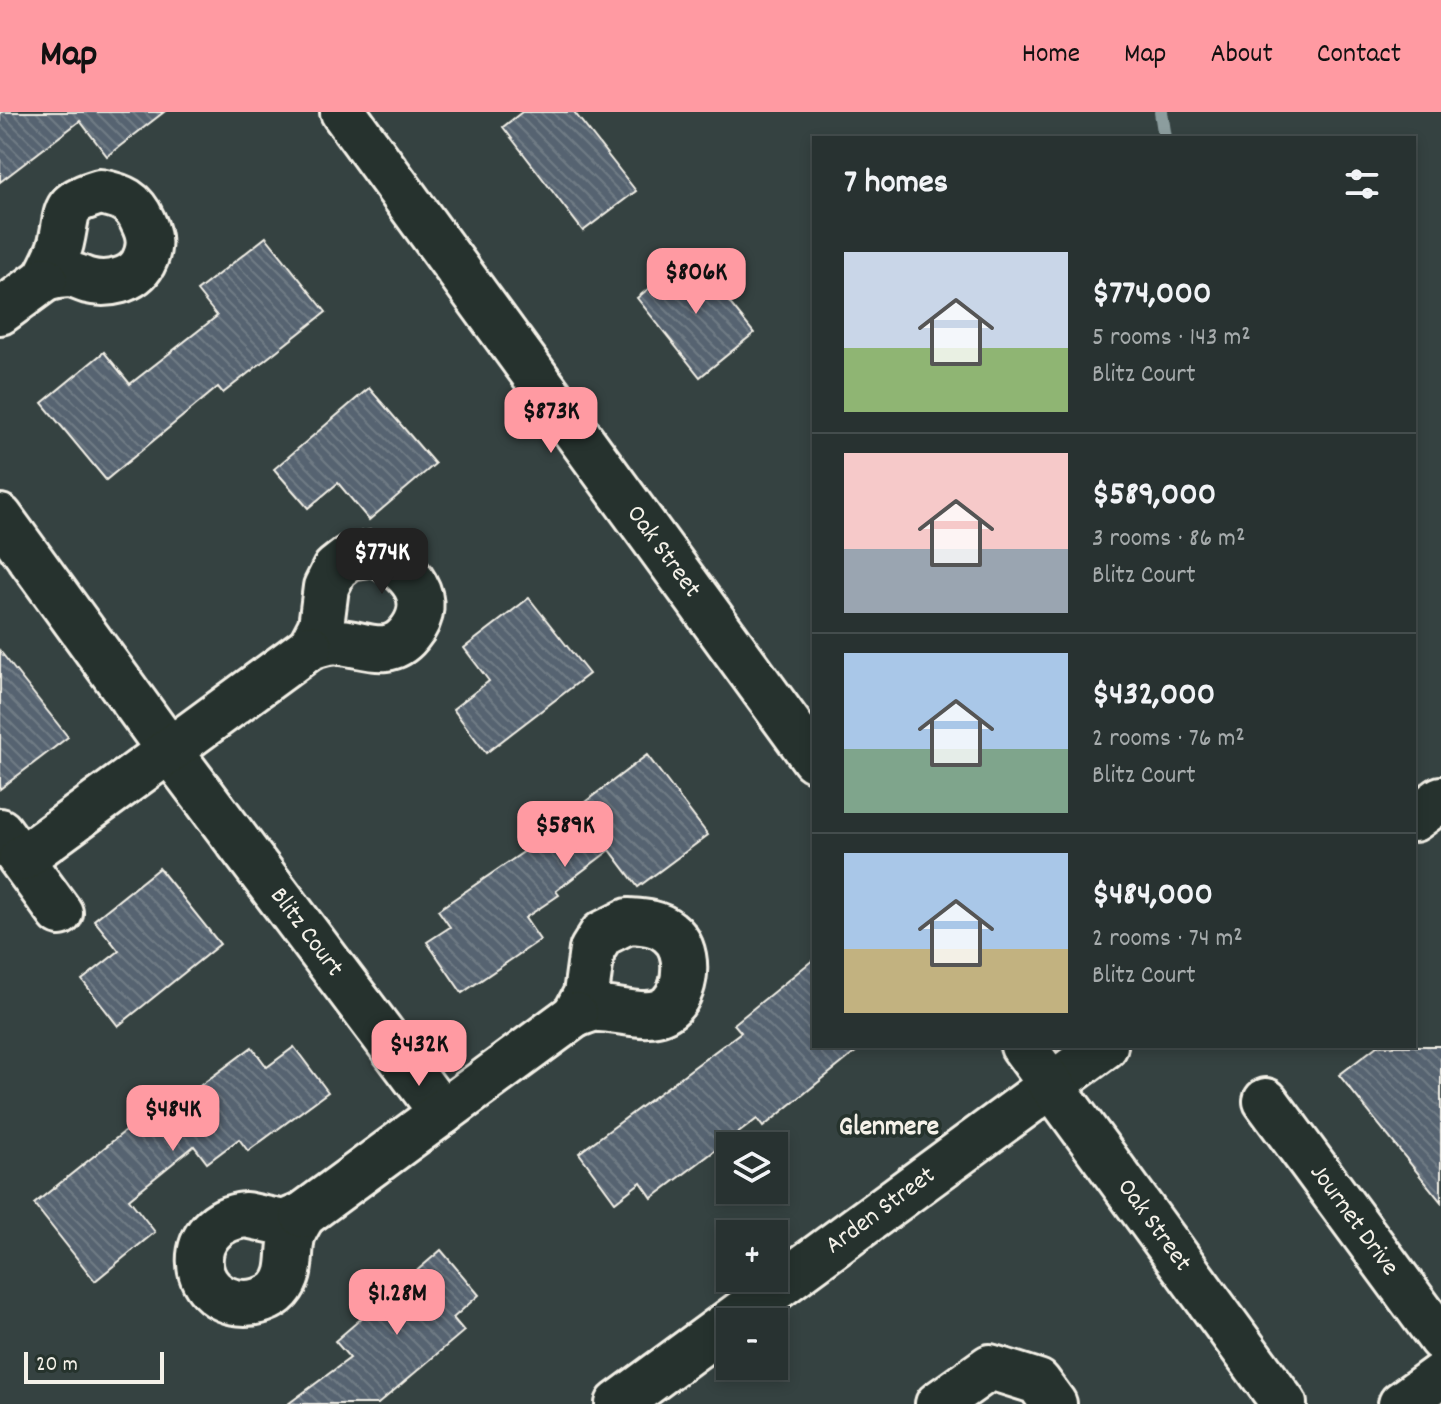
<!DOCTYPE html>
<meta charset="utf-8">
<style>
:root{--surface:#283231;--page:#343e3d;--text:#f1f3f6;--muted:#a5aaab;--line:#444d4d;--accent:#ff9aa2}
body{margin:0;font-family:Dekko,sans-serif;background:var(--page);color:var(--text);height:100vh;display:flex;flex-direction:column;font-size:30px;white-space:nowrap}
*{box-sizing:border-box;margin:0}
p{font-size:26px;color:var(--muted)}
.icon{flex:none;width:44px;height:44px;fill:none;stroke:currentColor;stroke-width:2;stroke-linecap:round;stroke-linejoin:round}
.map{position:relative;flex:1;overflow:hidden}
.sheet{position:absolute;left:812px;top:24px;width:604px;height:912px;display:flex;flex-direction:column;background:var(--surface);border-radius:0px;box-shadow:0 4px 12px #0003,0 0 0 2px var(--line)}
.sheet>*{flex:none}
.tools{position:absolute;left:716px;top:1020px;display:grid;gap:16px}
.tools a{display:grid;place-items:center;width:72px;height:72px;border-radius:0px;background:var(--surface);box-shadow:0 4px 12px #0003,0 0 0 2px var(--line);font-size:40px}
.scale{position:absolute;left:24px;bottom:20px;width:140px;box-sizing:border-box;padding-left:8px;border:4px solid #f4f1e8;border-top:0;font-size:22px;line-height:28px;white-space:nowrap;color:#f4f1e8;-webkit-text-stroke:6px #26332d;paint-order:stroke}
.price{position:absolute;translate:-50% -68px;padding:0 18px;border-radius:16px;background:var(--accent);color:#111;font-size:26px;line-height:52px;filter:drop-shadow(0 2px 4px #0008)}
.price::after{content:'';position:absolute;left:50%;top:48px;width:24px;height:18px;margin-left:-12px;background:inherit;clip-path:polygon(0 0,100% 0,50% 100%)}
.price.on{background:#222;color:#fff}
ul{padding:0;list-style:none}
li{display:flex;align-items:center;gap:24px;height:200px;padding:0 32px}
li+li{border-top:2px solid var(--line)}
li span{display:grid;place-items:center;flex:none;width:224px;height:160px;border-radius:0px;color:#555}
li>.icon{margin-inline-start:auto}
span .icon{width:96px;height:96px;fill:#fffc;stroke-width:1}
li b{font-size:34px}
h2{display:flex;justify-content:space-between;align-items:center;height:96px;padding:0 32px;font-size:34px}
header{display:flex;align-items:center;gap:48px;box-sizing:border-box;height:112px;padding:0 40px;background:var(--accent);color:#111}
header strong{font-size:38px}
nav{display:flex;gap:44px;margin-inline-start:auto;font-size:28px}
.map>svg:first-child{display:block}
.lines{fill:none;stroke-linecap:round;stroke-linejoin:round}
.stream{stroke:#8c9d9e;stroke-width:14}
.building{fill:url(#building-back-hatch);stroke:#f4f1e8;stroke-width:2}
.street-casing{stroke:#f4f1e8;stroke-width:50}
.secondary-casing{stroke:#f4f1e8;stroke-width:50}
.street{stroke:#26332d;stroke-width:44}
.secondary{stroke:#26332d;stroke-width:44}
.labels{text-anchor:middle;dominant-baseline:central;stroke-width:7;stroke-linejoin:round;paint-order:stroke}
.street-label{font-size:26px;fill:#f4f1e8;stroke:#26332d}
.neighbourhood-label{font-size:28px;font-weight:bold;fill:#f4f1e8;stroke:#26332d}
</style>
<header>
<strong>Map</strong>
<nav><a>Home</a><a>Map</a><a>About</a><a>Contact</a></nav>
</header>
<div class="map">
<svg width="1441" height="1292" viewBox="0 0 1441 1292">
<defs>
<pattern id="building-back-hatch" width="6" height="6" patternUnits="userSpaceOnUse" patternTransform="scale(2)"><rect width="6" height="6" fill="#576471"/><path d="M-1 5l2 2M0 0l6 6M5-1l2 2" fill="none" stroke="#707b85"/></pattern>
</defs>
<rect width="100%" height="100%" fill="#354241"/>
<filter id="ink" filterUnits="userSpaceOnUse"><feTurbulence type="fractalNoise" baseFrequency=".0125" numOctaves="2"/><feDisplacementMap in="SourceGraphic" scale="16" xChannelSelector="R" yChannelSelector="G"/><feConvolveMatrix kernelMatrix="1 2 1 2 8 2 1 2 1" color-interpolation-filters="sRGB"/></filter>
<g filter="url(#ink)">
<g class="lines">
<path class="stream" d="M 1161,0 L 1165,26"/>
</g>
<g class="building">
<path d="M 0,0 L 164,0 L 107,44 L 80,9 L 0,70 Z"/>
<path d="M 522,0 L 574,0 L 636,79 L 583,119 L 503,15 Z"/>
<path d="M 266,125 L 326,200 L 223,281 L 218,275 L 106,368 L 42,291 L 104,240 L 130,272 L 217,204 L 197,179 Z"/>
<path d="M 691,143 L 754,221 L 700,265 L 637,186 Z"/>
<path d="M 369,276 L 435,352 L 369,408 L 338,371 L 308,396 L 274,357 Z"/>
<path d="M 529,486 L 589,562 L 486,641 L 453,597 L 489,569 L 464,536 Z"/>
<path d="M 0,539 L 68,625 L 0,677 Z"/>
<path d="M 647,643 L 708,723 L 638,775 L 610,738 L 556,779 L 559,783 L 525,806 L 540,828 L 462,881 L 427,830 L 450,815 L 438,798 L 547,724 L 544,721 Z"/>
<path d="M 159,756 L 220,832 L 118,914 L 82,868 L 119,839 L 94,808 Z"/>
<path d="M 814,847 L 814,934 L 863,934 L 763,1015 L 757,1007 L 652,1086 L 641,1070 L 615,1090 L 579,1041 L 741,920 L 734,912 Z"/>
<path d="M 1377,934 L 1441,934 L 1441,1090 L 1339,963 Z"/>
<path d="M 252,935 L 267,955 L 294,935 L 328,980 L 248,1039 L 239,1027 L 207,1051 L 194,1034 L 129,1087 L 155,1120 L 95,1169 L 34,1092 L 129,1016 L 134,1023 Z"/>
<path d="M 441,1138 L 479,1183 L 453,1206 L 464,1219 L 378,1292 L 288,1292 L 350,1246 L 335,1229 Z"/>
</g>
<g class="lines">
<defs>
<g id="street">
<path d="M 100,80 C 122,84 134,89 143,110 C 150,124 151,136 143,151 C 133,169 107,174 88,169 C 81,167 77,164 70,163 C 61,163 54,164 45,167 C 51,155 58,143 61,131 C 69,96 61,92 100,80 Z"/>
<path d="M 0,200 L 45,167"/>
<path id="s1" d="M 0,405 L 169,638 L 442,1001"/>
<path d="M 374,442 C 408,454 438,487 409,522 C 389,547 365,532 340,530 C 330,528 320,532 310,535 L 321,514 L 326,475 L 335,457 L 349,446 Z"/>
<path d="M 1414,707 L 1441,687"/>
<path d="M 0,719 L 60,801"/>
<path d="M 21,747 L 310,535"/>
<path d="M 628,809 C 643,810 657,810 669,820 C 690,836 688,875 671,893 C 653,911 620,897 599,897 C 591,896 582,901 575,903 L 586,882 L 592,838 L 602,822 Z"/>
<path id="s2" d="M 1266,989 L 1441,1227"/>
<path d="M 246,1103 L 284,1111 L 303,1103 C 299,1110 294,1118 292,1125 C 288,1144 293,1162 279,1178 C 271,1187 256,1191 245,1191 C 186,1190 183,1109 246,1103 Z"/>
<path d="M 303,1103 L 575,903"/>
<path id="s3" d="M 618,1292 L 1105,934"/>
<path d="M 938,1292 L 990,1255 L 1038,1270 L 1054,1292"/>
<path d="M 1401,1292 L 1441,1263"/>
</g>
<g id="secondary">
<path id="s4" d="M 343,0 L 814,647"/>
<path id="s5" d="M 1023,934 L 1284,1292"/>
</g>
</defs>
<use href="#street" class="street-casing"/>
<use href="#secondary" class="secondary-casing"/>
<use href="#street" class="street"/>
<use href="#secondary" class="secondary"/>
</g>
</g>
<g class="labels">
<g class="street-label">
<text stroke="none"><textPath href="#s4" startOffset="544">Oak Street</textPath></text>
<text stroke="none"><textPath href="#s1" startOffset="516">Blitz Court</textPath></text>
<text stroke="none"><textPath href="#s3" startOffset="326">Arden Street</textPath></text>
<text stroke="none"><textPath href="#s2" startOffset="148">Journet Drive</textPath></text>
<text stroke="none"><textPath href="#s5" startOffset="222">Oak Street</textPath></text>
</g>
<g class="neighbourhood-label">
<text x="889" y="1017">Glenmere</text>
</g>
</g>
</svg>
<div class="tools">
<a><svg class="icon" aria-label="layers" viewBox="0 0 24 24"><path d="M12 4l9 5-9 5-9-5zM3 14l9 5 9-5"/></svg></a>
<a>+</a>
<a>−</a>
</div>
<div class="scale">20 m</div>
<b class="price" style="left:696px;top:204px">$806K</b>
<b class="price" style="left:551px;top:343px">$873K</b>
<b class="price on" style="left:382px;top:484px">$774K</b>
<b class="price" style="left:565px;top:757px">$589K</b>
<b class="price" style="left:419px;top:976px">$432K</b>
<b class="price" style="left:173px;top:1041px">$484K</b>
<b class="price" style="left:397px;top:1225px">$1.28M</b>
<section class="sheet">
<h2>7 homes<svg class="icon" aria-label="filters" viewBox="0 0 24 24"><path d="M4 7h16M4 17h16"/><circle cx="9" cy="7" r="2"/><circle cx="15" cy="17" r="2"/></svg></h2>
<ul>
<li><span style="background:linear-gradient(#c9d6e8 60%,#8fb573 0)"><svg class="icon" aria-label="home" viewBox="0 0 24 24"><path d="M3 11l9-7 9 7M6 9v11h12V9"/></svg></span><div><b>$774,000</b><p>5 rooms · 143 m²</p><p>Blitz Court</p></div></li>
<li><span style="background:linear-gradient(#f6c9c9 60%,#9aa5b1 0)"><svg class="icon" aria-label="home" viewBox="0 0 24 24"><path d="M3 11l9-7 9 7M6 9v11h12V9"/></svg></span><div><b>$589,000</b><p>3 rooms · 86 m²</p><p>Blitz Court</p></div></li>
<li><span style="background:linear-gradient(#a9c7e8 60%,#7fa58c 0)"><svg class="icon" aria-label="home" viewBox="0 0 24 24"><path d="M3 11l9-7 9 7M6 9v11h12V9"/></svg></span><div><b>$432,000</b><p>2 rooms · 76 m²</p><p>Blitz Court</p></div></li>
<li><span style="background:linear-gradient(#a9c7e8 60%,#c2b280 0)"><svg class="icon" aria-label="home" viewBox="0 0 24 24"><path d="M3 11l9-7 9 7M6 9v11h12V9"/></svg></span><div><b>$484,000</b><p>2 rooms · 74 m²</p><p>Blitz Court</p></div></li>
</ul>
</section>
</div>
